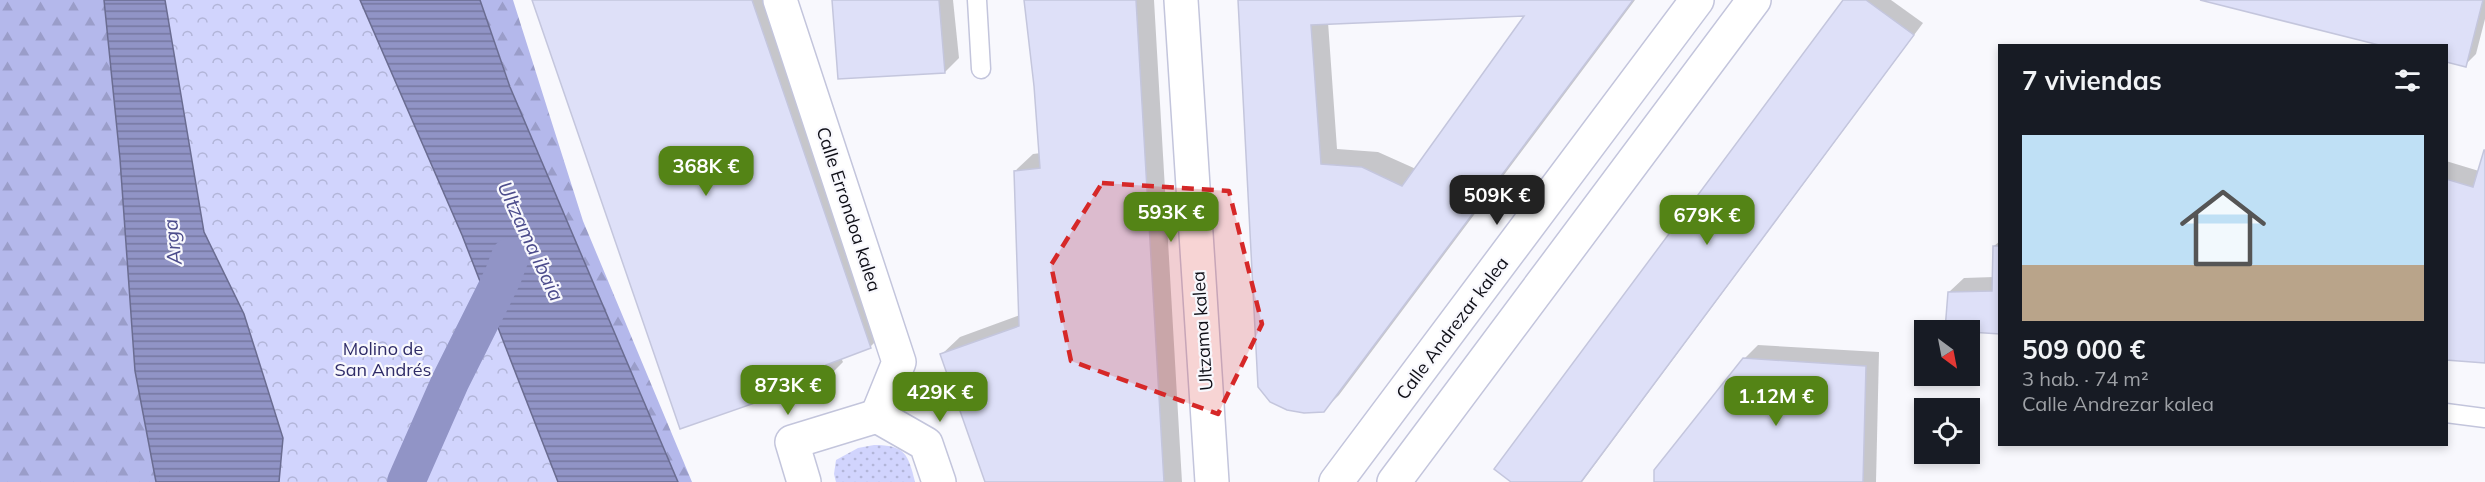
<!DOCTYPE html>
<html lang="es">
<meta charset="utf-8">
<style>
:root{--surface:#171b24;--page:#242831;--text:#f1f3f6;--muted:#9ea1a6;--accent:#548416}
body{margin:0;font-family:Mulish,sans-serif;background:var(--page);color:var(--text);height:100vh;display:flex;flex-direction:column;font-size:22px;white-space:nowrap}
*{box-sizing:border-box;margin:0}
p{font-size:20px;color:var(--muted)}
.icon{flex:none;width:33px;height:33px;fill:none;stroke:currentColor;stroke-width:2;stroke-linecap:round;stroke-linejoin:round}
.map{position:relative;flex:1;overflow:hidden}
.side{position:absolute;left:1998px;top:44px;width:450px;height:402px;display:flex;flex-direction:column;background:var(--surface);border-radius:0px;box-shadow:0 3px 9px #0003}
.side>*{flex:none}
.needle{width:39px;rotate:148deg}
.controls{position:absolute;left:1914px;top:320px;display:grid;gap:12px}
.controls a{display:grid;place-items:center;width:66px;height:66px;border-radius:0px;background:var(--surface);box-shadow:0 3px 9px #0003;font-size:30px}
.price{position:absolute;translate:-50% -51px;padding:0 14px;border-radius:12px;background:var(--accent);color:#fff;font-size:20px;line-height:39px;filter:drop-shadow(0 2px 3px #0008)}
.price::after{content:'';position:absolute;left:50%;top:36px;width:18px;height:14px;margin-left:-9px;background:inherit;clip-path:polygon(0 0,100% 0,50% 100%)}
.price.on{background:#222;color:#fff}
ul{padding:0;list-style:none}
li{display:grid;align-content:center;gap:12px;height:318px;padding:0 24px}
li span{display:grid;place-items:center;height:186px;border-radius:0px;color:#555}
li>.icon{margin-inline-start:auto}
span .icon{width:108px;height:108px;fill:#fffc;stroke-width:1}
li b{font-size:26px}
h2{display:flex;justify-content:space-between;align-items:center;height:72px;padding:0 24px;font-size:26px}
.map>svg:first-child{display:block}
.grass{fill:url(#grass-dots)}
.forest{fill:url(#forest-firs)}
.park{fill:url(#park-crowns)}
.water{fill:url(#water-rules);stroke:#6a6c91;stroke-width:1.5}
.shadow{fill:#0003;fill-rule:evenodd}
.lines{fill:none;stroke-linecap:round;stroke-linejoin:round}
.canal{stroke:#9194c6;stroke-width:38}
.building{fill:#dee0f8;stroke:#c4c6dd;stroke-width:1.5;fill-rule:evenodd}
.lane-casing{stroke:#c3c5dc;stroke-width:21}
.street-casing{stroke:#c3c5dc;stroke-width:36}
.secondary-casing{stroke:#c3c5dc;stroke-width:36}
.lane{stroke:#fff;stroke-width:18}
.street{stroke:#fff;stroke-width:33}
.secondary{stroke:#fff;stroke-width:33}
.marked{fill:#d62828;fill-opacity:0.2;stroke:#d62828;stroke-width:4.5;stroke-dasharray:12 8;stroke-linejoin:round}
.labels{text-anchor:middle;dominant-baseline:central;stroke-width:4.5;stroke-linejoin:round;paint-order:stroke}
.street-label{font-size:18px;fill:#0e0e16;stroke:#f8f8fd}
.park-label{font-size:18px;fill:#2f2c68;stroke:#f8f8fd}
.water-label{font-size:20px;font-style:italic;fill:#4c4c8c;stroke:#f8f8fd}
</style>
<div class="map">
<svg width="2485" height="482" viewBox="0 0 2485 482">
<defs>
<pattern id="grass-dots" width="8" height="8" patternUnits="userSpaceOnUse" patternTransform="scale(1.5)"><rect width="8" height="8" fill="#d1d4fd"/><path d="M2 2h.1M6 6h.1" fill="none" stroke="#b2b5d8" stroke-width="1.8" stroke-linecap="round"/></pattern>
<pattern id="forest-firs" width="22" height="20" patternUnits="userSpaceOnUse" patternTransform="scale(1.5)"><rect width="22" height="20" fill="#b4b8eb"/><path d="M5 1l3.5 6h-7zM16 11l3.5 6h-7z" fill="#9a9dc9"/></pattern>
<pattern id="park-crowns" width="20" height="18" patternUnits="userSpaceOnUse" patternTransform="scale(1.5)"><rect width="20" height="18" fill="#d1d4fd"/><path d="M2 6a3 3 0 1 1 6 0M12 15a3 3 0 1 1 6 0" fill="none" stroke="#b2b5d8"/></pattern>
<pattern id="water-rules" width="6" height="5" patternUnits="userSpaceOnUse" patternTransform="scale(1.5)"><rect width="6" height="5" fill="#9194c6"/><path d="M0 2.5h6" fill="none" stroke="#7577a0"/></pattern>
</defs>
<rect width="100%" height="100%" fill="#f8f8fd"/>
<path class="grass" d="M 874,445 C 905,445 908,454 915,482 L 836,482 L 834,474 L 836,460 L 858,448 Z"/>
<g class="forest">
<path d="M 0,0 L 104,0 L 120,159 L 135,371 L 156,482 L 0,482 Z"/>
<path d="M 480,0 L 513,0 L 583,221 L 692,482 L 652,482 L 590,314 Z"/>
</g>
<path class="park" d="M 165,0 L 360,0 L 462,235 L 558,482 L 279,482 L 283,437 L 244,314 L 204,232 Z"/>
<g class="water">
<path d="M 104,0 L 165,0 L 204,232 L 244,314 L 283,438 L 279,482 L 156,482 L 135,371 L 120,159 Z"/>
<path d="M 360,0 L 480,0 L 510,87 L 678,482 L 558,482 L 462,235 Z"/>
</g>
<g class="shadow">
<path d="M 534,0 L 771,0 L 884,333 L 870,347 L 841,358 L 843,362 L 829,376 Z"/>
<path d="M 833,0 L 953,0 L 959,58 L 945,72 Z"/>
<path d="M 1025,0 L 1154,0 L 1182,482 L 987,482 L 942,354 L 960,337 L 1020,315 L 1015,171 L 1033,154 L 1041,153 Z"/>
<path d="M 1239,0 L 1635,0 L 1339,395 L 1323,411 ZM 1527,15 L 1416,169 L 1378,152 L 1337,149 L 1328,22 Z"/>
<path d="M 1845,0 L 1891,0 L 1923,23 L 1582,482 L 1514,482 Z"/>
<path d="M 2206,0 L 2485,0 L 2485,19 L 2476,54 L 2465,65 L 2446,45 L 2385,45 Z"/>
<path d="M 2485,151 L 2485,362 L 2446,358 L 2446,161 L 2479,171 Z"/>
<path d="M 2000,241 L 2000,333 L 1970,330 L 1949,292 L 1964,278 L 1994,277 L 1994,246 Z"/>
<path d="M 1758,345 L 1879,352 L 1876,482 L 1655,482 L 1744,359 Z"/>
</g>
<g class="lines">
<path class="canal" d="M 406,482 L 450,382 L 503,276 L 510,257"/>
</g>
<g class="building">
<path d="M 532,0 L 752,0 L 871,348 L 826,365 L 829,377 L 680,429 Z"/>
<path d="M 832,0 L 939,0 L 945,73 L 838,79 Z"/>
<path d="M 1024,0 L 1136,0 L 1164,482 L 985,482 L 940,354 L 1019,326 L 1014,171 L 1040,168 L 1034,86 Z"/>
<path d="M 1238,0 L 1633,0 L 1324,412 L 1304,413 L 1287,410 L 1270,402 L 1258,387 ZM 1524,16 L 1402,186 L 1362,167 L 1321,164 L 1311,25 Z"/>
<path d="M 1843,0 L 1866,0 L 1914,35 L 1581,482 L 1511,482 L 1494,469 Z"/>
<path d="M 2200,0 L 2483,0 L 2466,67 L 2446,62 L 2446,45 L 2379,45 Z"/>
<path d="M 2484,150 L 2485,150 L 2485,363 L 2446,360 L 2446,179 L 2473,187 Z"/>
<path d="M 1993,246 L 2000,246 L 2000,334 L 1970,332 L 1970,330 L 1945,330 L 1948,292 L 1992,291 Z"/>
<path d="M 1743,358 L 1866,366 L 1863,482 L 1654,482 L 1654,470 Z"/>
</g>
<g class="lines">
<defs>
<g id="lane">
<path d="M 977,0 L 981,69"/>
<path d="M 2446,413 L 2485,418"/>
</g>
<g id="street">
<path d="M 780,0 L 899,362 L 877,416"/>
<path d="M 804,482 L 792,442 L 877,416 L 926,444 L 939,482"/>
<path d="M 1336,482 L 1697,0"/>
<path d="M 1394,482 L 1754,0"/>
</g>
<path id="secondary" d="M 1181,0 L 1212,482"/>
</defs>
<use href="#lane" class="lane-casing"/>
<use href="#street" class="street-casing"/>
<use href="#secondary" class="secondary-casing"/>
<use href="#lane" class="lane"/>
<use href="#street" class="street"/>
<use href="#secondary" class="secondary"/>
</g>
<path class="marked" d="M 1102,183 L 1229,191 L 1262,324 L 1218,414 L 1071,361 L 1051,265 Z"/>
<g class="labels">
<g class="street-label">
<text transform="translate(849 209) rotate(72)">Calle Errondoa kalea</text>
<text transform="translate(1452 328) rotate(-53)">Calle Andrezar kalea</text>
<text transform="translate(1202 331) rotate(-94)">Ultzama kalea</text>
</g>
<g class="park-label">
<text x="383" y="348">Molino de<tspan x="383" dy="21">San Andrés</tspan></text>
</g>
<g class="water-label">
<text transform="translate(531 241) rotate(65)">Ultzama ibaia</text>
<text transform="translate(172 242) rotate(-96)">Arga</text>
</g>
</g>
</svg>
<div class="controls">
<a><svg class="needle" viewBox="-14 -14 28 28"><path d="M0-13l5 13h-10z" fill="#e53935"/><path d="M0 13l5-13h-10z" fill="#9ea1a6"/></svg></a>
<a><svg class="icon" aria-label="locate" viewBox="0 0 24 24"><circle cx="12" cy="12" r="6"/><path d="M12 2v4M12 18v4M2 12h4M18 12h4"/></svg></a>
</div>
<b class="price" style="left:706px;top:197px">368K €</b>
<b class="price on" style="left:1497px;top:226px">509K €</b>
<b class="price" style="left:1171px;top:243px">593K €</b>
<b class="price" style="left:1707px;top:246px">679K €</b>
<b class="price" style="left:788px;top:416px">873K €</b>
<b class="price" style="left:940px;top:423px">429K €</b>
<b class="price" style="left:1776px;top:427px">1.12M €</b>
<section class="side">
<h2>7 viviendas<svg class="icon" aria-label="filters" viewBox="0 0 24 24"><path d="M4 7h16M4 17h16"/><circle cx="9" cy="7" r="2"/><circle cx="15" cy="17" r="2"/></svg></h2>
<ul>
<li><span style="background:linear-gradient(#bfe0f5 70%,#b9a48a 0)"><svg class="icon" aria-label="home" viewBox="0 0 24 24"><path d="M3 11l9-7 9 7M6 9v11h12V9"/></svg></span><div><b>509 000 €</b><p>3 hab. · 74 m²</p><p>Calle Andrezar kalea</p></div></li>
</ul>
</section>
</div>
